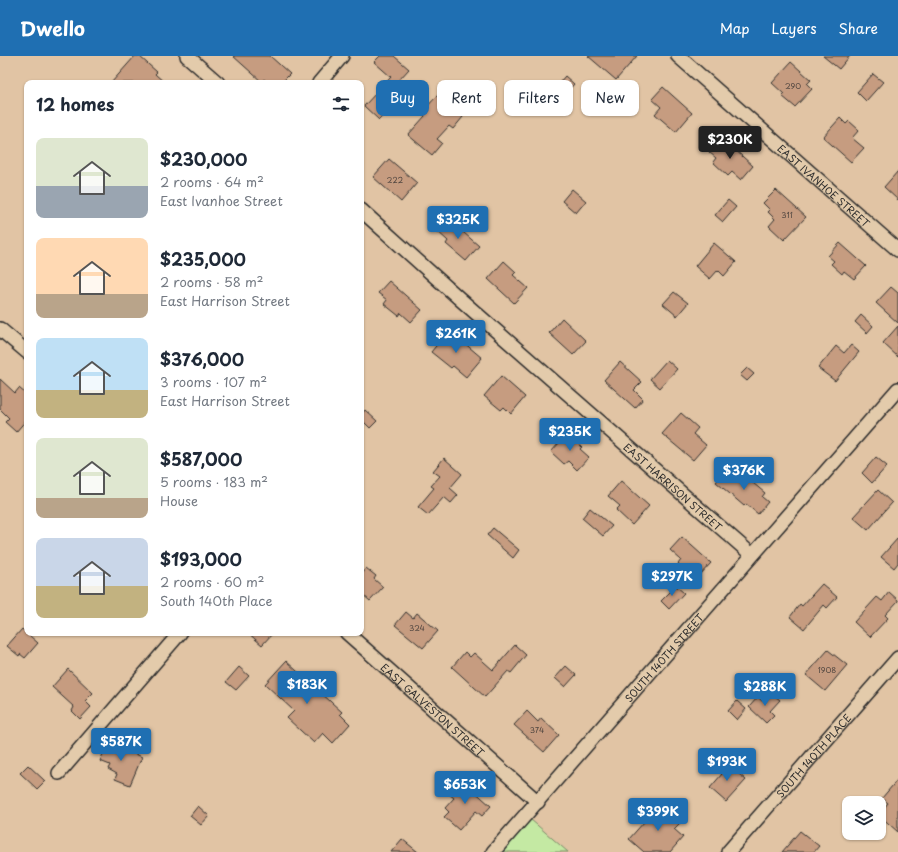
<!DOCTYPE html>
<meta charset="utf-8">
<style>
:root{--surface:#fff;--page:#f2f2f3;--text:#1f2937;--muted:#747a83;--accent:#1f6fb2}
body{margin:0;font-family:"Playpen Sans",sans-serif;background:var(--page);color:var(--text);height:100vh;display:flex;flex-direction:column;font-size:15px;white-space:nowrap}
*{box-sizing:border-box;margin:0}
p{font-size:13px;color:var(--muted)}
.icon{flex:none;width:22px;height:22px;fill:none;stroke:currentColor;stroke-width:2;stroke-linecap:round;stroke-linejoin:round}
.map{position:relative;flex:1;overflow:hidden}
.panel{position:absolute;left:24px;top:24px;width:340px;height:556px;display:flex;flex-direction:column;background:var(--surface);border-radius:8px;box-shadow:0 1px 3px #0004}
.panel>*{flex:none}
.hud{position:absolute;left:376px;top:24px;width:380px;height:36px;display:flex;gap:8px}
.fabs{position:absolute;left:842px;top:740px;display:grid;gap:8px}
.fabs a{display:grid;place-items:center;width:44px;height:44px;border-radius:8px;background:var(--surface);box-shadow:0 1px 3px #0004;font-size:20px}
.price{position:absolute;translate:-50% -34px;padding:0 9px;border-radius:4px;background:var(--accent);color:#fff;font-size:13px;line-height:26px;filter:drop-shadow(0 1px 2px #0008)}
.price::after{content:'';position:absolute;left:50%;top:24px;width:12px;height:9px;margin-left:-6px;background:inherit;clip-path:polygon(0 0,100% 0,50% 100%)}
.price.active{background:#222;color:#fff}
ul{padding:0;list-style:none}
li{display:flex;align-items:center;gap:12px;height:100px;padding:0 12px}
li span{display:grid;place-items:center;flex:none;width:112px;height:80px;border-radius:8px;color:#555}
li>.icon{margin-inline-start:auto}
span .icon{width:48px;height:48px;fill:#fffc;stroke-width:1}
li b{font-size:17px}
h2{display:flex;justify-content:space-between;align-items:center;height:48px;padding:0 12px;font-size:17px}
.pill{padding:0 14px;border-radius:8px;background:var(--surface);box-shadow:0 1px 3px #0004;font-size:14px;line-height:36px}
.pill.active{background:var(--accent);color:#fff}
header{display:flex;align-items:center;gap:24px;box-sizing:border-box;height:56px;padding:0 20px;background:var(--accent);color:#fff}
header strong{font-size:19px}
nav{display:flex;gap:22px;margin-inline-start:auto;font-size:14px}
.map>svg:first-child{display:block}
.green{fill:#c4e9a3;stroke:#788a67}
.building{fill:#c69c80;stroke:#2b2b2b}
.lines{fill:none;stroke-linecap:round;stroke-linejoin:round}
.minor-casing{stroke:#2b2b2b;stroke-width:16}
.minor{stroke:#e3cbab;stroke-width:13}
.labels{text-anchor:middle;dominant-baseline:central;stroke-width:3.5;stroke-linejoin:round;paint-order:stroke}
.number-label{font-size:8px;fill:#524740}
.street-label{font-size:10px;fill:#2b2b2b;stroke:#e3cbab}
</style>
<header>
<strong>Dwello</strong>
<nav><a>Map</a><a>Layers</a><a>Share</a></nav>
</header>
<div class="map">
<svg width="898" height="796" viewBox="0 0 898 796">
<rect width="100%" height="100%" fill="#e1c4a4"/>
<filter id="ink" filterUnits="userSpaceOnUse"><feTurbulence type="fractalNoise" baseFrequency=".025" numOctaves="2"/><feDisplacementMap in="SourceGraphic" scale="8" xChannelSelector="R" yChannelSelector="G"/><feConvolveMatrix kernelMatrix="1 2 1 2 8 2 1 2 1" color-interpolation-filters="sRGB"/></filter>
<g filter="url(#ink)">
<path class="green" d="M 530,763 L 568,796 L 501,796 Z"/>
<g class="building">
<path d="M 135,0 L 139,0 L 157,16 L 155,18 L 165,27 L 111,27 Z"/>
<path d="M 233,0 L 270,0 L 290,18 L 281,27 L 268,27 L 264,23 L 262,26 Z"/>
<path d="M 380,0 L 394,0 L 409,13 L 390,34 L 399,42 L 379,64 L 364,50 L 391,21 L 374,6 Z"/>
<path d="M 588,0 L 637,0 L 616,24 Z"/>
<path d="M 823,0 L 850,0 L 839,13 Z"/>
<path d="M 791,6 L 811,24 L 807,28 L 812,33 L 795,51 L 782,40 L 784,38 L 772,27 Z"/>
<path d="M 873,18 L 883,26 L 866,45 L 857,36 Z"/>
<path d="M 565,20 L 574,28 L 556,49 L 543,37 L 549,29 L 554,33 Z"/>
<path d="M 663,31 L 692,57 L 676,76 L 655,58 L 661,51 L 652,43 Z"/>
<path d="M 438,39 L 463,61 L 453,73 L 449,70 L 437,83 L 442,87 L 432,99 L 408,79 L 425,60 L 421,57 Z"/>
<path d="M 840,62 L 846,68 L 849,65 L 859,74 L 852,82 L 864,92 L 851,106 L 823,81 Z"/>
<path d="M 722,82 L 753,110 L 741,124 L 732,116 L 728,120 L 713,106 L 716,102 L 709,96 Z"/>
<path d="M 389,103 L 417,127 L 401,146 L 373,121 Z"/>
<path d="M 898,115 L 898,144 L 884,131 Z"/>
<path d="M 572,133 L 586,145 L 576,157 L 562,145 Z"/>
<path d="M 776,134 L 806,161 L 784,184 L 769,170 L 775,163 L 768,156 L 770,154 L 763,147 Z"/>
<path d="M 728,144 L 736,151 L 723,166 L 715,159 Z"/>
<path d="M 448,163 L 479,190 L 466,205 L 446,188 L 448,185 L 437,175 Z"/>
<path d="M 714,187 L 736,206 L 724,220 L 718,214 L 710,223 L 695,210 Z"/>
<path d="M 840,187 L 866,210 L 854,223 L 844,215 L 842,218 L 831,208 L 834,205 L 828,200 Z"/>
<path d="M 504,205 L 516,216 L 513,219 L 528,232 L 514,247 L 488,223 Z"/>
<path d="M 389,225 L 422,254 L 411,266 L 401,257 L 399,260 L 384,248 L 387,244 L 378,237 Z"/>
<path d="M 891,231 L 898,237 L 898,267 L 876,247 Z"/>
<path d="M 674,236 L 688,247 L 677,260 L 663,248 Z"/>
<path d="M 861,259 L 873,270 L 867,277 L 855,266 Z"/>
<path d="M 562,262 L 586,285 L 573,299 L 549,277 Z"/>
<path d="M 898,270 L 898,301 L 883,287 Z"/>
<path d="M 449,274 L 482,302 L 466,321 L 453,310 L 451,312 L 431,296 Z"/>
<path d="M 851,289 L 859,296 L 835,325 L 818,312 L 836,290 L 844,297 Z"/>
<path d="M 667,304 L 677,313 L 660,332 L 650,323 Z"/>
<path d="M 620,306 L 642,326 L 634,334 L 643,343 L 635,352 L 604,324 Z"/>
<path d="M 747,312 L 754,318 L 747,325 L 740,319 Z"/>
<path d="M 501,320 L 525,341 L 511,358 L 504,351 L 501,354 L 484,340 Z"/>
<path d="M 0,323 L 15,337 L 19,332 L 27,339 L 27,363 L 16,376 L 5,366 L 9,362 L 0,353 Z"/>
<path d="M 365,354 L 377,365 L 370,372 L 361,363 L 361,359 Z"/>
<path d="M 681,357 L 698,372 L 693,378 L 706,389 L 693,404 L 662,378 Z"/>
<path d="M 568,377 L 582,391 L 580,393 L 589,401 L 577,414 L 568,405 L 564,408 L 551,396 Z"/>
<path d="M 876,401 L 887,410 L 872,427 L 862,417 Z"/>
<path d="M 444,402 L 462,418 L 450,432 L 458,439 L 451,447 L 444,441 L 428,459 L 418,451 L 434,432 L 431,430 L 440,420 L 433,415 Z"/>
<path d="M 732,415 L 744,425 L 747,422 L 765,437 L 762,441 L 768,446 L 758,458 L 746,448 L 744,450 L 716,426 L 723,419 L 726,421 Z"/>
<path d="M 621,425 L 649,450 L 632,469 L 616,454 L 620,450 L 608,440 Z"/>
<path d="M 878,434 L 892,447 L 868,474 L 853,461 Z"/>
<path d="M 590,452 L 612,470 L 603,480 L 582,462 Z"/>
<path d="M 493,472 L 519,494 L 513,502 L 487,479 Z"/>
<path d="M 682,481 L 711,507 L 699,520 L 688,510 L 684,514 L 678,508 L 681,504 L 670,494 Z"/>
<path d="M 898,482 L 898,507 L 894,512 L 881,501 Z"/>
<path d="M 366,512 L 376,520 L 374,523 L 383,531 L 370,545 L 361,537 L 361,518 Z"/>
<path d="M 822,528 L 837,541 L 827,552 L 824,549 L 804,573 L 790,561 L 800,548 L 802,550 Z"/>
<path d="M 676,530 L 684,537 L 669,553 L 661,545 Z"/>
<path d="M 889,536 L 898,544 L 898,545 L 885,559 L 888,562 L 870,581 L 854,566 L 877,541 L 882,545 Z"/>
<path d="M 406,556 L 413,562 L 417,557 L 438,575 L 423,592 L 395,569 Z"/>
<path d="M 22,573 L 38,587 L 25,602 L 20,598 L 19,600 L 7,590 Z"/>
<path d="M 248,577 L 273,577 L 262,589 Z"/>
<path d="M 515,589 L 526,599 L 511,617 L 508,615 L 485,641 L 452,611 L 465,596 L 470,601 L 474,597 L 493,614 Z"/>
<path d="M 828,594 L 847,609 L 825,635 L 806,619 Z"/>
<path d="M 286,605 L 342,656 L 340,658 L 350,668 L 333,687 L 323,677 L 314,687 L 287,662 L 294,655 L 265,628 Z"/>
<path d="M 566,610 L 576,619 L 565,631 L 555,622 Z"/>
<path d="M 239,611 L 249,620 L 236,634 L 226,626 Z"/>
<path d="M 68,613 L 93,637 L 85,645 L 91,651 L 80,663 L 72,655 L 74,651 L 52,631 Z"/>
<path d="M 770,636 L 780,644 L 770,655 L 774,659 L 766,667 L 749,651 L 758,641 L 762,645 Z"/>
<path d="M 737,645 L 746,653 L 737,664 L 728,655 Z"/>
<path d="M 527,655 L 538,666 L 541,662 L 559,679 L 544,696 L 514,669 Z"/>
<path d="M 109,684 L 126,692 L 125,693 L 142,701 L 130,729 L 115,723 L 117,718 L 108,713 L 110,709 L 100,705 Z"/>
<path d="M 723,704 L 746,724 L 726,746 L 710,732 L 722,718 L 715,712 Z"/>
<path d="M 28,709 L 45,725 L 37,733 L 20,717 Z"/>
<path d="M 461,723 L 491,750 L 482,760 L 476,755 L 459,774 L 444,761 L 449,756 L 445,752 L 454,742 L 449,738 Z"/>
<path d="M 898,723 L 898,776 L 879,759 L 879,758 L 888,747 L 882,742 Z"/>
<path d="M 660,748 L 681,766 L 674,773 L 683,781 L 670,796 L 644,796 L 629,783 Z"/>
<path d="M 198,750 L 209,760 L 201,769 L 190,760 Z"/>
<path d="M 800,775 L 819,790 L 814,796 L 782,796 Z"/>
<path d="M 402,783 L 418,796 L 391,796 Z"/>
</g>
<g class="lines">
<defs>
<g id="minor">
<path d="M 187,0 L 218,27"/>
<path id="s1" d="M 678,0 L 898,194"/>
<path d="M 319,27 L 342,0"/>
<path id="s2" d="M 361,154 L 461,244 L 752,499"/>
<path d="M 0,273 L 27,296"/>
<path id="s3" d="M 347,577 L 538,746"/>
<path d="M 59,717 L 180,577"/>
<path id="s4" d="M 493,796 L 898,333"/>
<path id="s5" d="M 728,796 L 898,602"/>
</g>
</defs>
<use href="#minor" class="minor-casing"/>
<use href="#minor" class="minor"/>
</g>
</g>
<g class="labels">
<g class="number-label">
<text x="793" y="30">290</text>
<text x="395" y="124">222</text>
<text x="787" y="159">311</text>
<text x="417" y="572">324</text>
<text x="827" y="614">1908</text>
<text x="537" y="674">374</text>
</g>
<g class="street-label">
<text stroke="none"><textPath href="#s1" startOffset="195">EAST IVANHOE STREET</textPath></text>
<text stroke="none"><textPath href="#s2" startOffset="417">EAST HARRISON STREET</textPath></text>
<text stroke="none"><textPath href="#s4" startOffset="259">SOUTH 140TH STREET</textPath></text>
<text stroke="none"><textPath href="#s3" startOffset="115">EAST GALVESTON STREET</textPath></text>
<text stroke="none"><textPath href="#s5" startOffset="129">SOUTH 140TH PLACE</textPath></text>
</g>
</g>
</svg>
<div class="fabs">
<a><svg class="icon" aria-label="layers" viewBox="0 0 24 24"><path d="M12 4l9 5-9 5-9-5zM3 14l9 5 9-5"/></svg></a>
</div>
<b class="price active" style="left:730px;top:104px">$230K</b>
<b class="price" style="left:458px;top:184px">$325K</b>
<b class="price" style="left:456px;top:298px">$261K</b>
<b class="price" style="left:570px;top:396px">$235K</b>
<b class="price" style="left:744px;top:435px">$376K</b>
<b class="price" style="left:672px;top:541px">$297K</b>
<b class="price" style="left:307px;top:649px">$183K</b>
<b class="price" style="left:765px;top:651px">$288K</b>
<b class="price" style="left:121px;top:706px">$587K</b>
<b class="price" style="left:727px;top:726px">$193K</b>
<b class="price" style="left:465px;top:749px">$653K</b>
<b class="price" style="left:658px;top:776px">$399K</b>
<div class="hud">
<a class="pill active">Buy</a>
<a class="pill">Rent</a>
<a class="pill">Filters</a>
<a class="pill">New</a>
</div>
<section class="panel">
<h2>12 homes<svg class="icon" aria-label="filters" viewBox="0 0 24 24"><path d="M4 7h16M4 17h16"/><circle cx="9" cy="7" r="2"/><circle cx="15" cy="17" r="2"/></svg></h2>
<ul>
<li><span style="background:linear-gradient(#dfe7d0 60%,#9aa5b1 0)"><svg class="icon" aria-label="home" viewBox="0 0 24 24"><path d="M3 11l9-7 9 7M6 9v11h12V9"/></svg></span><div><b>$230,000</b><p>2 rooms · 64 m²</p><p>East Ivanhoe Street</p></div></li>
<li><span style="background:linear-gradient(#ffd9b3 70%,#b9a48a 0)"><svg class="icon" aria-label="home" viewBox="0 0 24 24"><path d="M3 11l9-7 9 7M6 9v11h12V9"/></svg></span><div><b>$235,000</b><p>2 rooms · 58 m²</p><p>East Harrison Street</p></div></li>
<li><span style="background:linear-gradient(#bfe0f5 65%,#c2b280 0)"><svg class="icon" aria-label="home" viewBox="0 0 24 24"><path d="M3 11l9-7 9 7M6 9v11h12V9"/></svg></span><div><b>$376,000</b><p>3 rooms · 107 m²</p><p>East Harrison Street</p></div></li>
<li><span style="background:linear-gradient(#dfe7d0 75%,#b9a48a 0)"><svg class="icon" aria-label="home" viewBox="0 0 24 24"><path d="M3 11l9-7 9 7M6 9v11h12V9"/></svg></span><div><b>$587,000</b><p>5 rooms · 183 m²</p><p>House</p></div></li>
<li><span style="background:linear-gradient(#c9d6e8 60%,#c2b280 0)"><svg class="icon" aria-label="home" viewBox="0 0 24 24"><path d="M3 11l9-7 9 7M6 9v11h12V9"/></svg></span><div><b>$193,000</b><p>2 rooms · 60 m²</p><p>South 140th Place</p></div></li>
</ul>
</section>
</div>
